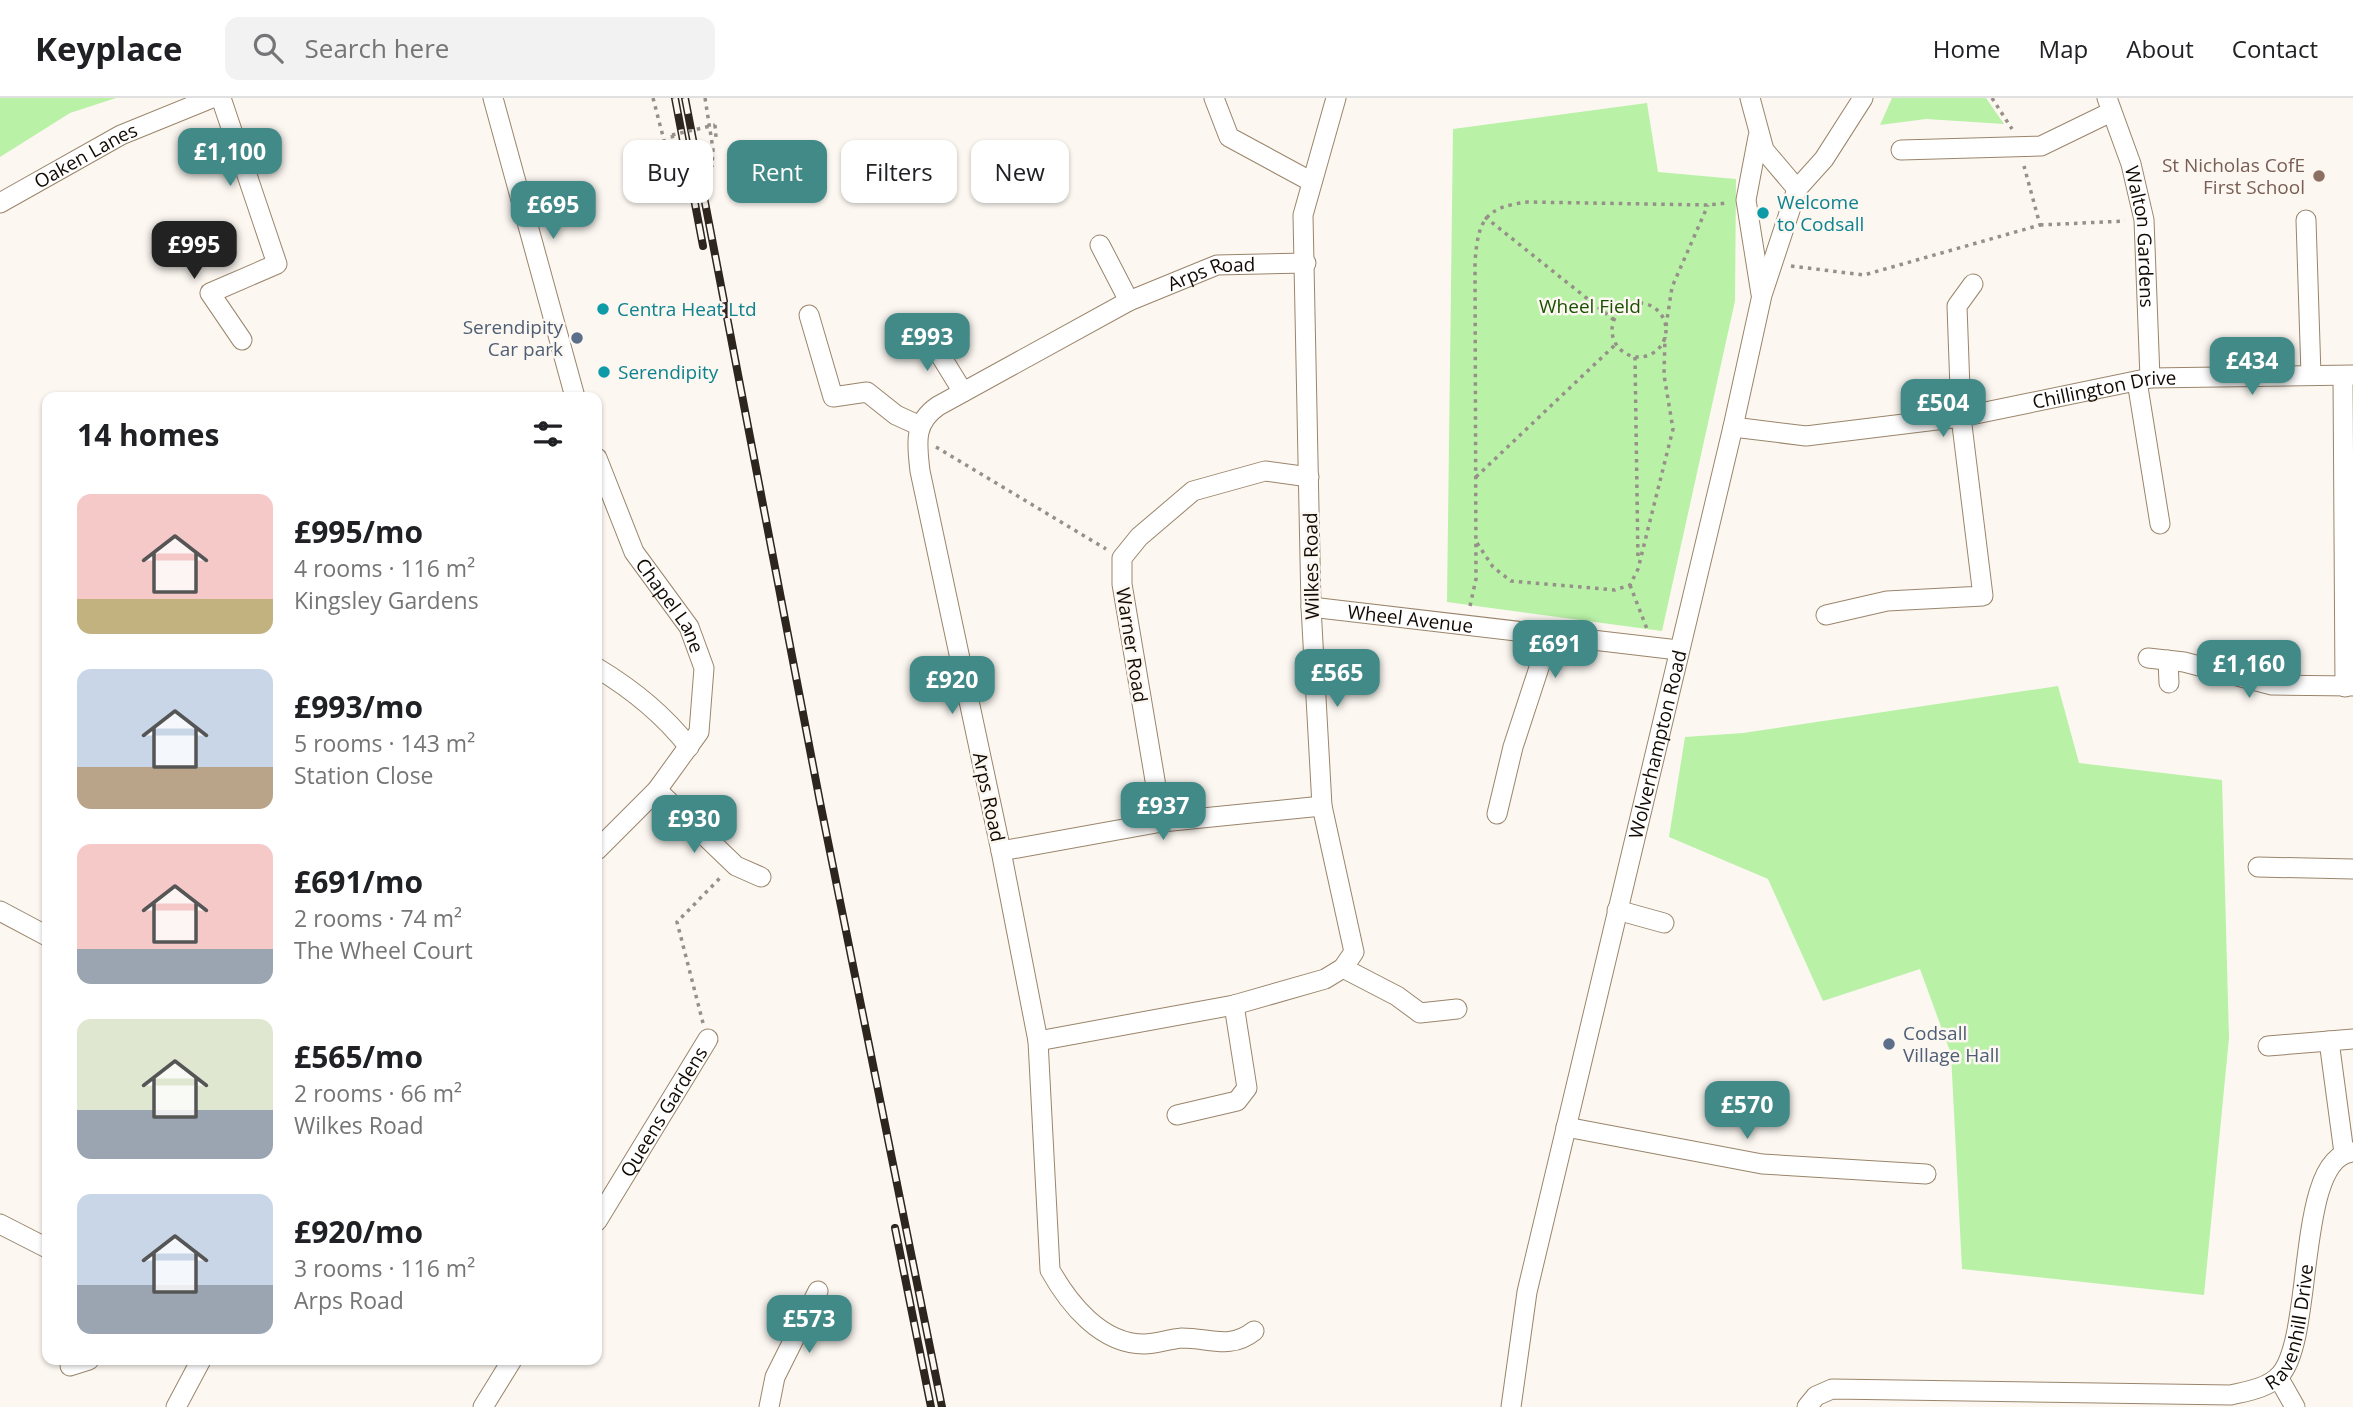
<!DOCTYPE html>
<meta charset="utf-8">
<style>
:root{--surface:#fff;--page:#f2f2f2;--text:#202124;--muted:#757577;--line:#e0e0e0;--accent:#428a87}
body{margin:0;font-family:"Open Sans",sans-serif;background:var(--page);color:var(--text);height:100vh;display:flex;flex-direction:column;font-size:26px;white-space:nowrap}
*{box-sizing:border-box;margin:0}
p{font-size:23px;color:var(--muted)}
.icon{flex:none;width:38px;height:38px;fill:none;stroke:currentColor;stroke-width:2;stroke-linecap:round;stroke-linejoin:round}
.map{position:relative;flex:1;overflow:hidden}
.details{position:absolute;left:42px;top:294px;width:560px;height:973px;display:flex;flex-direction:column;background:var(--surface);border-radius:14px;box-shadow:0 2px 5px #0004}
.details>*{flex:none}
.top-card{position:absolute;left:623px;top:42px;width:665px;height:63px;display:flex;gap:14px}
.price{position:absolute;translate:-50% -60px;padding:0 16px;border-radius:14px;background:var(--accent);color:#fff;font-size:23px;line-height:46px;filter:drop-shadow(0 2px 4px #0008)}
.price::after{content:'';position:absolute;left:50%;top:42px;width:21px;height:16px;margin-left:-10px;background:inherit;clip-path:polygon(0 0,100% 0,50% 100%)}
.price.selected{background:#222;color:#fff}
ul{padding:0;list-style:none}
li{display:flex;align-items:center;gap:21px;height:175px;padding:0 35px}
li span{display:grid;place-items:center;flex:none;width:196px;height:140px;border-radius:14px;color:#555}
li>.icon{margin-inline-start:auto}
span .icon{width:84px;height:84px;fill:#fffc;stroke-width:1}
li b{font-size:30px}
h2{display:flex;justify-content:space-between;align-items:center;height:84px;padding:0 35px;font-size:30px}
.pill{padding:0 24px;border-radius:14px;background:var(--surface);box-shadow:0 2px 5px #0004;font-size:24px;line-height:63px}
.pill.selected{background:var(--accent);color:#fff}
header{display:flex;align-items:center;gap:42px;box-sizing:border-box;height:98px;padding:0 35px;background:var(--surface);border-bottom:2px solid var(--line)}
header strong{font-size:33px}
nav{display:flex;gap:38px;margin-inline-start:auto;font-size:24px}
.search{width:490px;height:63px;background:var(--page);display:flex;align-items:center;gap:18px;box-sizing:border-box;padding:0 24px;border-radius:14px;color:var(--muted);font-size:26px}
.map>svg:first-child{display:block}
.green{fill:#b9f1a7}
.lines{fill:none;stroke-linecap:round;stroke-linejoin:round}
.minor-casing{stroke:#9a856b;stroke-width:21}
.path{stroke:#969089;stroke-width:3.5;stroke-dasharray:3.5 5;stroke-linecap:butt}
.minor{stroke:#fff;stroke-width:19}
.rail-casing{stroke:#2d261f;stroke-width:8}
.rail{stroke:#fcf7f1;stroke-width:5;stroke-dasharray:16;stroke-linecap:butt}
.path-bridge{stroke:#969089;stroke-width:3.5;stroke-dasharray:3.5 5;stroke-linecap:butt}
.education-dot{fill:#8d6e63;stroke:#fcf7f1;stroke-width:2.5}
.culture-dot{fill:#0f9aa8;stroke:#fcf7f1;stroke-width:2.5}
.service-dot{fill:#5c6f8a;stroke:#fcf7f1;stroke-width:2.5}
.labels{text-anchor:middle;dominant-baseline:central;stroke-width:5;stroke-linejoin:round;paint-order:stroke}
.street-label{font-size:19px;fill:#110a03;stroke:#fcf7f1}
.education-label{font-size:19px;fill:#785e54;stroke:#fcf7f1;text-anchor:end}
.culture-label{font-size:19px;fill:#0d838f;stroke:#fcf7f1;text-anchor:start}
.park-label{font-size:19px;fill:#1b5000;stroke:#fcf7f1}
.service-label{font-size:19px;fill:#4e5e75;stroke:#fcf7f1;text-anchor:end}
</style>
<header>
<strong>Keyplace</strong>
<div class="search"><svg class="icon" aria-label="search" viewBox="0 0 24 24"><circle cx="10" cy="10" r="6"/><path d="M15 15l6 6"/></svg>Search here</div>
<nav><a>Home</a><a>Map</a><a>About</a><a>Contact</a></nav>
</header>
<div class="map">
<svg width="2353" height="1309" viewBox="0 0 2353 1309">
<rect width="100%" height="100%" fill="#fcf7f1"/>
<g class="green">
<path d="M 0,0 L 116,0 L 70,15 L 0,59 Z"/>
<path d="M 1892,0 L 1986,0 L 2004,26 L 1926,21 L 1880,27 Z"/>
<path d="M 1647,5 L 1658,74 L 1736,81 L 1735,203 L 1662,533 L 1447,504 L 1453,31 Z"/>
<path d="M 2058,588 L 2079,665 L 2222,682 L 2229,940 L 2204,1197 L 1962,1171 L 1951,956 L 1920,871 L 1823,903 L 1768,781 L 1669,739 L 1685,639 L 1743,635 Z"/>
</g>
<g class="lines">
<defs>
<g id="minor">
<path d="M 221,0 L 277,166 L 210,195 L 242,242"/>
<path d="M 493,0 L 575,299"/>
<path d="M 1214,0 L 1229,39 L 1312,84"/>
<path d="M 1750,0 L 1764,52 L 1797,91"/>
<path id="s1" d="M 2107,0 L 2131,66 L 2144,122 L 2150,280"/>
<path d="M 1758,39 L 1746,102 L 1761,196"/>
<path d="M 1901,52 L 2041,48 L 2111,14"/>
<path id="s2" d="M 0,105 L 121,37 L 212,0"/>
<path d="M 2306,122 L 2311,277"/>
<path d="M 1100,147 L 1129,203"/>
<path d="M 809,217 L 833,299 L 867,294 L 896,317 L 920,328"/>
<path d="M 926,234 L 963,294"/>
<path d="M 2343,278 L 2345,589"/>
<path d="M 2137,283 L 2160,426"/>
<path id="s3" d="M 1733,329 L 1806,338 L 1961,319 L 2150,280 L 2353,277"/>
<path id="s4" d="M 597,360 L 634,454 L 689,529 L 704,570 L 699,634 L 657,692 L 597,752"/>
<path id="s5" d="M 1311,509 L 1678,552"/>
<path d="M 1826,517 L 1887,503 L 1983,498 L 1961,319 L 1957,208 L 1973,186"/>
<path d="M 2148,560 L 2184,564 L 2272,587 L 2353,588"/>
<path d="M 2168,562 L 2169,585"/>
<path d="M 597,570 C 632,591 664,617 689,649"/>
<path d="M 657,692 L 736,768 L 761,779"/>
<path d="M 1497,716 L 1513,649 L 1550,536"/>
<path d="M 1162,724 L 1122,486 L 1122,460 L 1139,439 L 1193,393 L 1265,373 L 1309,379"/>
<path d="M 1001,753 L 1162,724 L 1322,708"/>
<path d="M 2258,769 L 2353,771"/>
<path d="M 1617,812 L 1664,825"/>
<path d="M 0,813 L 47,838"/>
<path d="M 1343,870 L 1397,898 L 1420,915 L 1457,911"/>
<path d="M 1038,943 L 1234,907 L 1325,881 L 1343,870 L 1354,854 L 1322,708 L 1311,509 L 1303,117 L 1336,0"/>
<path d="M 2268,948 L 2329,943"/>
<path d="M 1177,1017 L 1237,1003 L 1247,990 L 1234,907"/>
<path d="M 1566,1029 L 1762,1066 L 1926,1076"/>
<path d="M 2344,1055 L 2329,943 L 2353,941"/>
<path id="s6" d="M 597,1123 L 708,941"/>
<path d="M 0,1126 L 47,1150"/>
<path id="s7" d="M 1254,1233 C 1230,1252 1210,1240 1182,1240 C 1169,1241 1156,1246 1144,1246 C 1101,1246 1069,1206 1050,1172 L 1038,943 L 1001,753 L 920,373 C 917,346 913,325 938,308 L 1129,203 L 1217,167 L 1306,165"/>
<path d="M 70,1268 L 89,1262"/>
<path d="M 2278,1279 L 2295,1309"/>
<path d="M 176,1309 L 201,1262"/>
<path d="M 483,1309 L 512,1262"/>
<path d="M 769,1309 L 775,1279 L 818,1193"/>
<path id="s8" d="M 1511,1309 L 1527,1194 L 1733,329 L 1762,197 L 1797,91 L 1824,61 L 1863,0"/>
<path id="s9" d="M 1807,1309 L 1816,1298 L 1832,1291 L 2231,1297 C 2248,1293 2268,1290 2280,1277 C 2315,1239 2295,1058 2353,1054"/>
</g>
</defs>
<use href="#minor" class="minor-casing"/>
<g class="path">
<path d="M 653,0 L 666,50 L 682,51"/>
<path d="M 705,0 L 713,51 L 712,69"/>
<path d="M 1992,0 L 2012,31"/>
<path d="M 715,27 L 716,39"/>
<path d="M 672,37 L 673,42"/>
<path d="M 1485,119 L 1614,222"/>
<path d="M 2040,127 L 2125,123"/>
<path d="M 1791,168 L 1864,177 L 2040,127 L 2024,68"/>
<circle cx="1639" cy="232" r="27"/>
<path d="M 1666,228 L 1672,189 L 1708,107"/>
<path d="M 1635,259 L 1638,463"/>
<path d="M 936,349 L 1106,451"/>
<path d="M 1476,379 L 1616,246"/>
<path d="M 1477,445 L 1493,469 L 1511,483 L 1615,492 L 1630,487 L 1638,471 L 1673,331 L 1664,277 L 1665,239"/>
<path d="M 1630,487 L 1647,531"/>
<path d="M 1470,508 L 1476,481 L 1475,164 C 1478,122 1485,109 1528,104 L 1708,107 L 1727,105"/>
<path d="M 703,925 L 677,824 L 721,779"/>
</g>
<use href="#minor" class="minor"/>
<defs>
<g id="rail">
<path d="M 675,0 L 703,148"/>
<path d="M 685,0 L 820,704 L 942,1309"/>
<path d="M 895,1130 L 931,1309"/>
</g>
</defs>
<use href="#rail" class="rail-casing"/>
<use href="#rail" class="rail"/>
<path class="path-bridge" d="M 672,37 L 715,27"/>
</g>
<circle class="education-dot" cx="2319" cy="78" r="7"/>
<g class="culture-dot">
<circle cx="1763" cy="115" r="7"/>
<circle cx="603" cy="211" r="7"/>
<circle cx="604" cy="274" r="7"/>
</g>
<g class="service-dot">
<circle cx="577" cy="240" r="7"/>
<circle cx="1889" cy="946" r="7"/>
</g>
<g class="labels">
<g class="street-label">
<text stroke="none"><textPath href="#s2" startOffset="98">Oaken Lanes</textPath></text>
<text stroke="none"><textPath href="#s1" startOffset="144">Walton Gardens</textPath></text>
<text stroke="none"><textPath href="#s7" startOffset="1428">Arps Road</textPath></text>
<text stroke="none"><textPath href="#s3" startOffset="376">Chillington Drive</textPath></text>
<text transform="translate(1311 468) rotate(-91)">Wilkes Road</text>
<text stroke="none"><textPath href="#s4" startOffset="166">Chapel Lane</textPath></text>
<text stroke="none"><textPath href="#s5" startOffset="100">Wheel Avenue</textPath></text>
<text transform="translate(1132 547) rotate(81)">Warner Road</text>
<text stroke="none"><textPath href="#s8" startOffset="679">Wolverhampton Road</textPath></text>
<text transform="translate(989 699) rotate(78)">Arps Road</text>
<text stroke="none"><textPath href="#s6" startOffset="128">Queens Gardens</textPath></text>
<text stroke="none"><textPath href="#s9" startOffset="534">Ravenhill Drive</textPath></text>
</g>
<g class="education-label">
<text x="2305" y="67">St Nicholas CofE<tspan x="2305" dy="22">First School</tspan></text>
</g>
<g class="culture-label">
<text x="1777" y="104">Welcome<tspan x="1777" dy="22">to Codsall</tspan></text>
<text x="617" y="211">Centra Heat Ltd</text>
<text x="618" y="274">Serendipity</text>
</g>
<g class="park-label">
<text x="1590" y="208">Wheel Field</text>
</g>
<g class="service-label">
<text x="563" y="229">Serendipity<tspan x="563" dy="22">Car park</tspan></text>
<text x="1903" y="935" text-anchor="start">Codsall<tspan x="1903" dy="22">Village Hall</tspan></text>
</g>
</g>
</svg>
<b class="price" style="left:230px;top:90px">£1,100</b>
<b class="price" style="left:553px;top:143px">£695</b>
<b class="price selected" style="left:194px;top:183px">£995</b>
<b class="price" style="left:927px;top:275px">£993</b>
<b class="price" style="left:2252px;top:299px">£434</b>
<b class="price" style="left:1943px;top:341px">£504</b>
<b class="price" style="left:1555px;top:582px">£691</b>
<b class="price" style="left:2249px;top:602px">£1,160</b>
<b class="price" style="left:1337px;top:611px">£565</b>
<b class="price" style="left:952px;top:618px">£920</b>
<b class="price" style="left:1163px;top:744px">£937</b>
<b class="price" style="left:694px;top:757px">£930</b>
<b class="price" style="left:1747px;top:1043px">£570</b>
<b class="price" style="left:809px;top:1257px">£573</b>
<div class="top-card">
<a class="pill">Buy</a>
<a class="pill selected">Rent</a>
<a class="pill">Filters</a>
<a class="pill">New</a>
</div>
<section class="details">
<h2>14 homes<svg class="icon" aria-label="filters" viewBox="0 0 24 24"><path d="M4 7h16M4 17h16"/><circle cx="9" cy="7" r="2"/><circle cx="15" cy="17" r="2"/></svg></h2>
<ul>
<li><span style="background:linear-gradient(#f6c9c9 75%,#c2b280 0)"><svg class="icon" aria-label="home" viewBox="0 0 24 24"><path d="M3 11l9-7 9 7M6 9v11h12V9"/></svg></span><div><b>£995/mo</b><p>4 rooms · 116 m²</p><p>Kingsley Gardens</p></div></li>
<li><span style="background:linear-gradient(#c9d6e8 70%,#b9a48a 0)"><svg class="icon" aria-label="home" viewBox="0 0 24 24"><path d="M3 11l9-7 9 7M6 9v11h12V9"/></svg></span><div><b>£993/mo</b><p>5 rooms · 143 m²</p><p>Station Close</p></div></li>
<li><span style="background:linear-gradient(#f6c9c9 75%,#9aa5b1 0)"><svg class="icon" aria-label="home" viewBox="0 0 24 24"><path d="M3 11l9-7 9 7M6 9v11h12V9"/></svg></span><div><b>£691/mo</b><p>2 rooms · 74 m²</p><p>The Wheel Court</p></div></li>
<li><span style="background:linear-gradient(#dfe7d0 65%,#9aa5b1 0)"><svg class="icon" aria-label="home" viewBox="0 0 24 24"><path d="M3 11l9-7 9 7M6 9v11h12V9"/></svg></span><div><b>£565/mo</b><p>2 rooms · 66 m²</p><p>Wilkes Road</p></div></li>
<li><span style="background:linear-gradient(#c9d6e8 65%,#9aa5b1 0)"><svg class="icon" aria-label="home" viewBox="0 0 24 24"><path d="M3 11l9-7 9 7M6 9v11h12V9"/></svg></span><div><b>£920/mo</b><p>3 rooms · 116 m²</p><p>Arps Road</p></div></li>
</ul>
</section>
</div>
